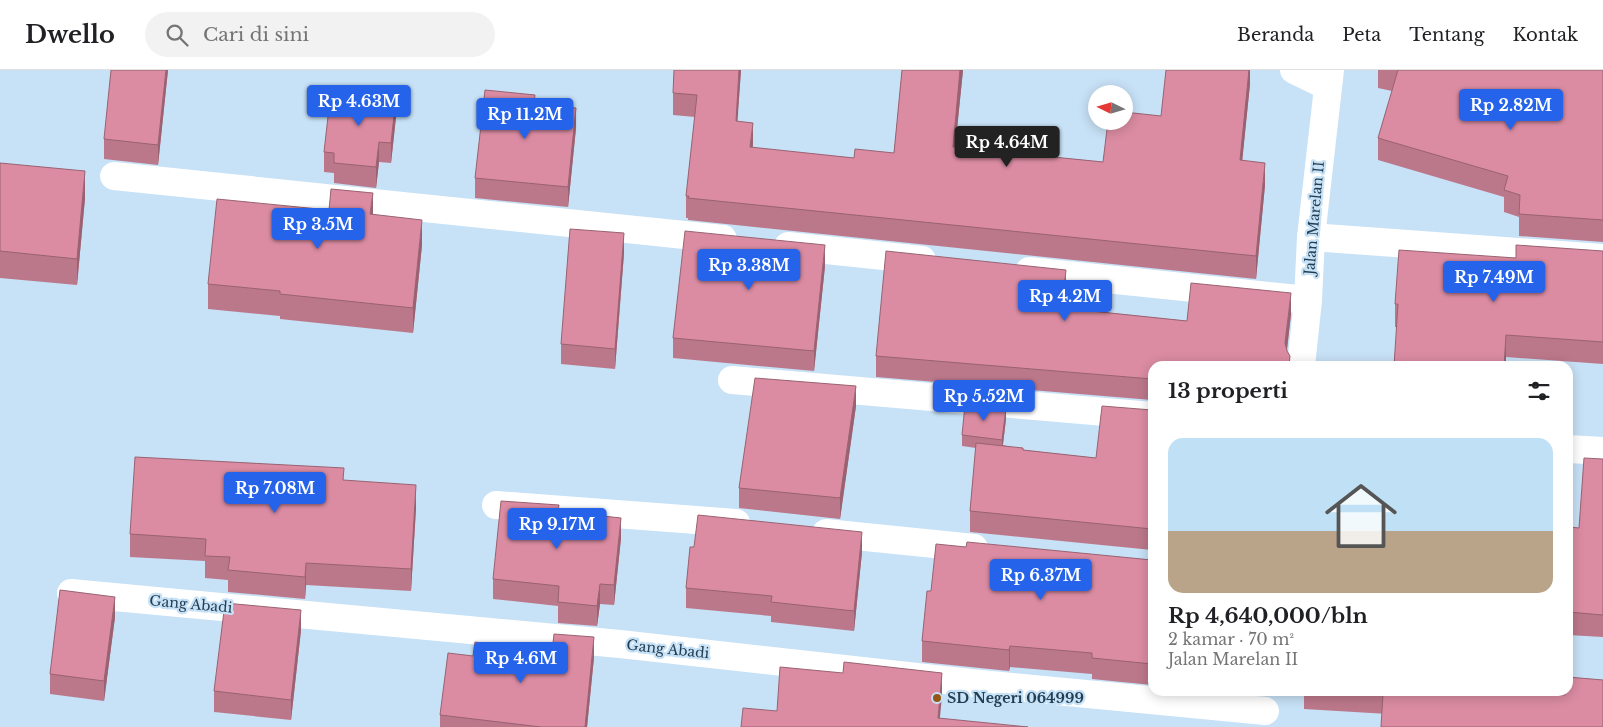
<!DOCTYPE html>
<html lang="id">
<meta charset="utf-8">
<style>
:root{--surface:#fff;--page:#f2f2f2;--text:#202124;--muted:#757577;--line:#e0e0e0;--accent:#2563eb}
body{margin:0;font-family:"Libre Baskerville",serif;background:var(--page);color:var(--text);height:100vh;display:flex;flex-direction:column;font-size:19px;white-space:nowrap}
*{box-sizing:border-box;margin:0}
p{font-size:16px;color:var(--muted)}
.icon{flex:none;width:28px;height:28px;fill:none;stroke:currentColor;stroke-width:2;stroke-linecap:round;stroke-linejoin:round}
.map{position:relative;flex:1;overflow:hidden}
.details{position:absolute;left:1148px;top:291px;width:425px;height:335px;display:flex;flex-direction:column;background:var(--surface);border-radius:15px;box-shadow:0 2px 12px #0003}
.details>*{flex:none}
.needle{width:32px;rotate:275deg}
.buttons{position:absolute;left:1088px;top:15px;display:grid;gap:10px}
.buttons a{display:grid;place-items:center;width:45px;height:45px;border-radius:50%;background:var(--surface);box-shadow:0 2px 12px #0003;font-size:25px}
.price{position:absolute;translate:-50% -42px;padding:0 11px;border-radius:5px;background:var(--accent);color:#fff;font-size:16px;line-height:32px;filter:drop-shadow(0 1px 2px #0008)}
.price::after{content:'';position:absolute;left:50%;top:30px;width:15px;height:11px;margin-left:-8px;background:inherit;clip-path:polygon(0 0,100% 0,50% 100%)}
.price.current{background:#222;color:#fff}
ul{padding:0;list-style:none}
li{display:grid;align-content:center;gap:10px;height:265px;padding:0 20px}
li+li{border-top:1px solid var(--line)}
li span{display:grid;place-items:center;height:155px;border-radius:15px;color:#555}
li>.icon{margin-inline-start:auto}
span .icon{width:90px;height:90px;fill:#fffc;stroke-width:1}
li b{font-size:21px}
h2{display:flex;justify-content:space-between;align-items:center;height:60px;padding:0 20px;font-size:21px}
header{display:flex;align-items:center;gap:30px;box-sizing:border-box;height:70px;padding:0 25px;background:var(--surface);border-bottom:1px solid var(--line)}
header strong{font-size:24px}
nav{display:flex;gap:28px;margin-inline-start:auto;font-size:18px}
.search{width:350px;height:45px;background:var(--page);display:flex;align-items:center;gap:12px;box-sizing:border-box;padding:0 18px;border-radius:28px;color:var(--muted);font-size:19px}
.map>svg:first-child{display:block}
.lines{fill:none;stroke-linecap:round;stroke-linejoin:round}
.street{stroke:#fff;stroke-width:28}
.wall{fill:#bc788b}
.shaded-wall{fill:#996271}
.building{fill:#db8ca2;stroke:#996271}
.poi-dot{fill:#935717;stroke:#c7e1f6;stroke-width:2}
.labels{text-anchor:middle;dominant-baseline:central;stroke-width:4.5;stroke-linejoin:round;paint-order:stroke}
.street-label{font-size:14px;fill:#223e53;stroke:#c7e1f6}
.poi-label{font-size:14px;font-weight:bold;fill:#223e53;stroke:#c7e1f6;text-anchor:start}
</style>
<header>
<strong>Dwello</strong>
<div class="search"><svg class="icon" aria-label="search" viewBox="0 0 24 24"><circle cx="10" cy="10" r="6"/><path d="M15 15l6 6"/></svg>Cari di sini</div>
<nav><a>Beranda</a><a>Peta</a><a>Tentang</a><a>Kontak</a></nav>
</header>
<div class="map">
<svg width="1603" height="657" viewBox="0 0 1603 657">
<rect width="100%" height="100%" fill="#c7e1f6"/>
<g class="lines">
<g class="street">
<path d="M 1294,0 L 1327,16"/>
<path d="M 114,106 L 723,169"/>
<path d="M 1311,167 L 1603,188"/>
<path d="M 788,176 L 922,190"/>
<path d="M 1029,201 L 1308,230"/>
<path d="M 1301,296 L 1308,230 L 1311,167 L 1330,0"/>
<path d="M 732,310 L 1152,346"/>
<path d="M 1568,379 L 1603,381"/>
<path d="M 496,435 L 736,453"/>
<path d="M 826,463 L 974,478"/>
<path d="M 71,523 L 620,574 L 971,613 L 1265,641"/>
</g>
</g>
<g class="wall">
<path d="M 168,0 L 158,95 L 104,89 L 104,69 Z"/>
<path d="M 741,0 L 737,51 L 753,78 L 854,88 L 894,83 L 902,0 L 963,0 L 955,77 L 1103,92 L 1161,46 L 1250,0 L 1250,14 L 1242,90 L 1265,115 L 1256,209 L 688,150 L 688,148 L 686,148 L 686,126 L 695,47 L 673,45 L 673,23 Z"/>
<path d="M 1378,0 L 1603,0 L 1603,172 L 1519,166 L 1519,147 L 1504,142 L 1504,127 L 1378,90 L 1378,68 L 1392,21 L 1378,18 Z"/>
<path d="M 535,34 L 576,58 L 568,137 L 475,128 L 475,108 Z"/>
<path d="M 396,47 L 391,93 L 379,92 L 376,118 L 334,113 L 334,103 L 324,102 L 324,82 Z"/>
<path d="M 0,93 L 85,128 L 77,215 L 0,208 Z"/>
<path d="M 373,145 L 422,175 L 413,263 L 280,249 L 280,246 L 208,239 L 208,214 Z"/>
<path d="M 1603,181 L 1603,294 L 1506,287 L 1506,296 L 1394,296 L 1397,257 L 1395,257 L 1395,234 L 1516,188 Z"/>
<path d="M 624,183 L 615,299 L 561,294 L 561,274 Z"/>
<path d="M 825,196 L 814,301 L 673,288 L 673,268 Z"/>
<path d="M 1066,221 L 1064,238 L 1187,251 L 1291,244 L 1287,281 L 1290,296 L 1152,296 L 1152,330 L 876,307 L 876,286 Z"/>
<path d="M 856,336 L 840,449 L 739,438 L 739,418 Z"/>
<path d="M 1152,340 L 1152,480 L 970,462 L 970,441 L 976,378 L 962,376 L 962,365 L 1006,349 L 1003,375 L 1023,380 L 1096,388 Z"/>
<path d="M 1603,389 L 1603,567 L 1568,565 L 1568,457 L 1579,458 Z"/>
<path d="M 344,411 L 416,438 L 411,521 L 306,515 L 305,529 L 228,522 L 228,510 L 205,508 L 205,491 L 130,487 L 130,464 Z"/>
<path d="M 559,441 L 621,468 L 614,535 L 600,534 L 597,556 L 558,553 L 558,536 L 493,529 L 493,509 Z"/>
<path d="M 966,477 L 1152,490 L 1152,615 L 1092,609 L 1092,604 L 1010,597 L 1009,601 L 922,592 L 922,571 L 931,521 Z"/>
<path d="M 862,482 L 854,561 L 771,552 L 771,546 L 686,538 L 686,518 Z"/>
<path d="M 115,547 L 104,631 L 50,624 L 50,604 Z"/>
<path d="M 301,560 L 291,650 L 214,642 L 214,621 Z"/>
<path d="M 473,586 L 594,587 L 587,657 L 440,657 L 440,645 Z"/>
<path d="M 1304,621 L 1521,621 L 1603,657 L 1304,639 Z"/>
</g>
<g class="shaded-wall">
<path d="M 166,0 L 168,0 L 158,95 L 158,75 Z"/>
<path d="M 739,0 L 741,0 L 736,73 L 736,51 Z"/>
<path d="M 960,0 L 963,0 L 953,100 L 953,77 Z"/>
<path d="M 1249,0 L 1250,0 L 1250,14 L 1240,113 L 1240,90 Z"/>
<path d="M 396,27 L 396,47 L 391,93 L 391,73 Z"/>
<path d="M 576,38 L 576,58 L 568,137 L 568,117 Z"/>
<path d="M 753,53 L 753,75 L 750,100 L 750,77 Z"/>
<path d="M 379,72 L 379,92 L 376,118 L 376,97 Z"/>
<path d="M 1265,93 L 1265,115 L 1256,209 L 1256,186 Z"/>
<path d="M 85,101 L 85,128 L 77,215 L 77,189 Z"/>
<path d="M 373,123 L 373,149 L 370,144 Z"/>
<path d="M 422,150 L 422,175 L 413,263 L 413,238 Z"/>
<path d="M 624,163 L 624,183 L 615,299 L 615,279 Z"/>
<path d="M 825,175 L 825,196 L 814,301 L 814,281 Z"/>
<path d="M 1066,200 L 1066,221 L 1062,259 L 1062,238 Z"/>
<path d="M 1291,223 L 1291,244 L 1285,294 L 1285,273 Z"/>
<path d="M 1506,265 L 1506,296 L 1504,296 Z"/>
<path d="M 856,316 L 856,336 L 840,449 L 840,428 Z"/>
<path d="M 1006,338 L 1006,349 L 1002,381 L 1002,370 Z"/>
<path d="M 416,415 L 416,438 L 411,521 L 411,499 Z"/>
<path d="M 621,448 L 621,468 L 614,535 L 614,515 Z"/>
<path d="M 862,462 L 862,482 L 854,561 L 854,541 Z"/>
<path d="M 306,493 L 306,515 L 305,529 L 305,507 Z"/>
<path d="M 600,514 L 600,534 L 597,556 L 597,536 Z"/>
<path d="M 115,527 L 115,547 L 104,631 L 104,611 Z"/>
<path d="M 301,540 L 301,560 L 291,650 L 291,630 Z"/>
<path d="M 594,567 L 594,587 L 587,657 L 585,657 Z"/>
<path d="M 1010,576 L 1010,597 L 1009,601 L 1009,580 Z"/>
<path d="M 942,603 L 942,626 L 939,657 L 938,648 Z"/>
</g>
<g class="building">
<path d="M 111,0 L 166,0 L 158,75 L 104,69 Z"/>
<path d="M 674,0 L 739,0 L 736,51 L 753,53 L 750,77 L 854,88 L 855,79 L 894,83 L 902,0 L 960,0 L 953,77 L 1103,92 L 1108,51 L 1124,51 L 1124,42 L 1161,46 L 1166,0 L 1249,0 L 1240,90 L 1265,93 L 1256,186 L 688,128 L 689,126 L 686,126 L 697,25 L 673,23 Z"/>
<path d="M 1398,0 L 1603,0 L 1603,150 L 1519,144 L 1520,125 L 1504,120 L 1508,106 L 1378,68 Z"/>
<path d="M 331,20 L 396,27 L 391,73 L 379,72 L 376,97 L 334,93 L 334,83 L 324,82 Z"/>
<path d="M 485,20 L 535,25 L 534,34 L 576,38 L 568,117 L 475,108 Z"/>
<path d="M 0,93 L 85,101 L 77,189 L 0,181 Z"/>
<path d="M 331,119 L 373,123 L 370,144 L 422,150 L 413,238 L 280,224 L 280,221 L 208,214 L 217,129 L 329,140 Z"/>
<path d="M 570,159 L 624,163 L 615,279 L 561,274 Z"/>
<path d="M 685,161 L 825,175 L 814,281 L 673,268 Z"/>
<path d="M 1516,175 L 1603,181 L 1603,272 L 1506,265 L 1504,296 L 1394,296 L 1398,234 L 1395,234 L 1399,180 L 1516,188 Z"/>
<path d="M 886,181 L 1066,200 L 1062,238 L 1187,251 L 1191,213 L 1291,223 L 1285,273 L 1287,281 L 1290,286 L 1289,296 L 1152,296 L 1152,309 L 876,286 Z"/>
<path d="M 755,308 L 856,316 L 840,428 L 739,418 Z"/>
<path d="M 965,335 L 1006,338 L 1002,370 L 962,365 Z"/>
<path d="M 1102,336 L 1152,340 L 1152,459 L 970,441 L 976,373 L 1023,378 L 1023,380 L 1096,388 Z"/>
<path d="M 135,387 L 344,398 L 343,410 L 416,415 L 411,499 L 306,493 L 305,507 L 228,500 L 230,487 L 205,486 L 206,469 L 130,464 Z"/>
<path d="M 1584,388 L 1603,389 L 1603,545 L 1568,542 L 1568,457 L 1579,458 Z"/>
<path d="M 501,431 L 559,435 L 558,441 L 621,448 L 614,515 L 600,514 L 597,536 L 558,532 L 559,516 L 493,509 Z"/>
<path d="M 698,445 L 862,462 L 854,541 L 771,532 L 772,526 L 686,518 L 690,477 L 694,477 Z"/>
<path d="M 967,472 L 1152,490 L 1152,594 L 1092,588 L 1092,583 L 1010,576 L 1009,580 L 922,571 L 927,521 L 931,521 L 936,474 L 966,477 Z"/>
<path d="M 60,520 L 115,527 L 104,611 L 50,604 Z"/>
<path d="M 225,533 L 301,540 L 291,630 L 214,621 Z"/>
<path d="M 554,564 L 594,567 L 585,657 L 541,657 L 440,645 L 448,583 L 473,586 L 475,572 L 552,582 Z"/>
<path d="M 844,592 L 942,603 L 938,648 L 1028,657 L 741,657 L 743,638 L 777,641 L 780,597 L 843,603 Z"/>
<path d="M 1568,607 L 1603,610 L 1603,657 L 1381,657 L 1383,624 L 1340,621 L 1521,621 L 1565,625 L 1566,621 L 1568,621 Z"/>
</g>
<circle class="poi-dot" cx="937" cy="628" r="5"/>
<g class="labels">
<g class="street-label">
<text transform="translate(1314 148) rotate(-85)">Jalan Marelan II</text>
<text transform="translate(191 534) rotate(5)">Gang Abadi</text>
<text transform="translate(668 579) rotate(6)">Gang Abadi</text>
</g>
<g class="poi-label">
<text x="947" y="628">SD Negeri 064999</text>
</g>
</g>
</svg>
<div class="buttons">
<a><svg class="needle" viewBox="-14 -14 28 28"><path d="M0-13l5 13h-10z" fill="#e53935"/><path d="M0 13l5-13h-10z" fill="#757577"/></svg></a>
</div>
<b class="price" style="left:359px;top:57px">Rp 4.63M</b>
<b class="price" style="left:1511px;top:61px">Rp 2.82M</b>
<b class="price" style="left:525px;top:70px">Rp 11.2M</b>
<b class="price current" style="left:1007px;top:98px">Rp 4.64M</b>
<b class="price" style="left:318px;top:180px">Rp 3.5M</b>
<b class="price" style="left:749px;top:221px">Rp 3.38M</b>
<b class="price" style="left:1494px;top:233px">Rp 7.49M</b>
<b class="price" style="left:1065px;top:252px">Rp 4.2M</b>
<b class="price" style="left:984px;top:352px">Rp 5.52M</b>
<b class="price" style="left:275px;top:444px">Rp 7.08M</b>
<b class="price" style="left:557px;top:480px">Rp 9.17M</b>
<b class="price" style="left:1041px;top:531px">Rp 6.37M</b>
<b class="price" style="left:521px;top:614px">Rp 4.6M</b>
<section class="details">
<h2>13 properti<svg class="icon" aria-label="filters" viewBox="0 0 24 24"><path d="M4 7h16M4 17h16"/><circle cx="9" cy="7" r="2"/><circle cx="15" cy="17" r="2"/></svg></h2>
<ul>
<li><span style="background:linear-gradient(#bfe0f5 60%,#b9a48a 0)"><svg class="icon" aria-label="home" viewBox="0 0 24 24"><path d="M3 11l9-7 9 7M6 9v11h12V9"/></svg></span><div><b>Rp 4,640,000/bln</b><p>2 kamar · 70 m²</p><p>Jalan Marelan II</p></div></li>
</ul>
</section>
</div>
